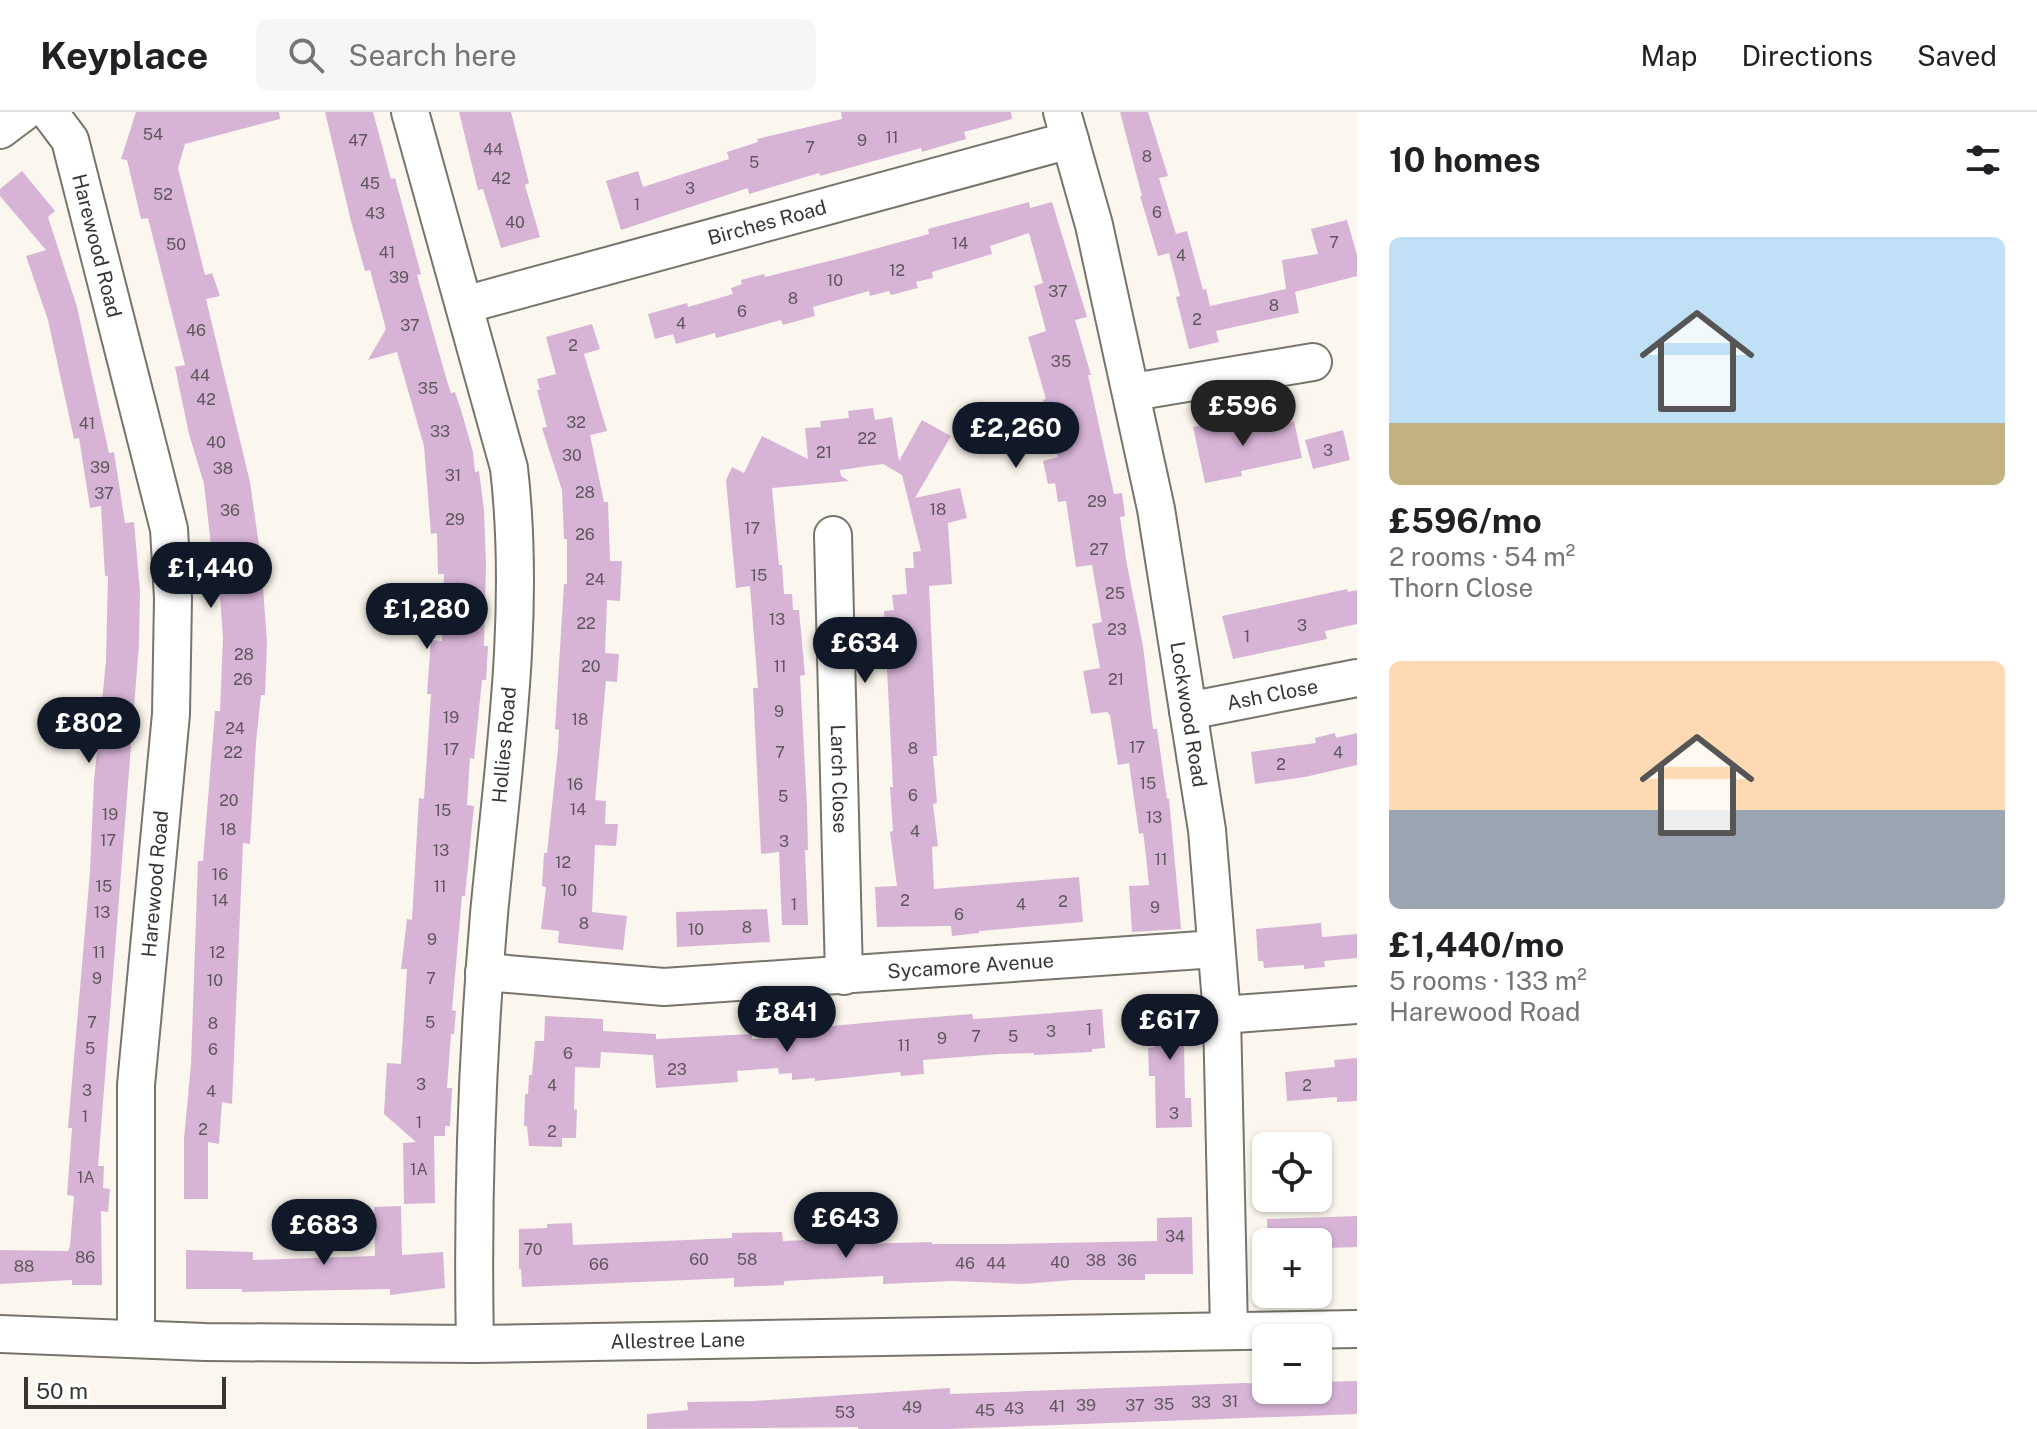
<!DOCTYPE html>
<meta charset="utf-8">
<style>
:root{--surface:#fff;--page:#f6f6f6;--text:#202124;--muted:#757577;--line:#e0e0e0;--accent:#111827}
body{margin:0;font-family:"Public Sans",sans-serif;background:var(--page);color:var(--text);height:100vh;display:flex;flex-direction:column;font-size:30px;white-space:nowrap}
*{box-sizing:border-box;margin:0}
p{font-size:26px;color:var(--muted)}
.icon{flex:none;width:44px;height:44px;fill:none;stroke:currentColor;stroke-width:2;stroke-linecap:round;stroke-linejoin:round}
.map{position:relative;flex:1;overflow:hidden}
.panel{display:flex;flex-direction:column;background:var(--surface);width:680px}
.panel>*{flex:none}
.tools{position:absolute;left:1252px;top:1020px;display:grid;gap:16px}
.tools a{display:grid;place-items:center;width:80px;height:80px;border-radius:12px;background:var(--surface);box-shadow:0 2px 6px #0004;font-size:40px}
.scale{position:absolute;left:24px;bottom:20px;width:202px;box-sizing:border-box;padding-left:8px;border:4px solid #373632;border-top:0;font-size:22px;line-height:28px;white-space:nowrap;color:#373632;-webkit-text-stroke:6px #fff;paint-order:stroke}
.price{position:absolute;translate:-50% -68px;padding:0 18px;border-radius:28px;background:var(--accent);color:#fff;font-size:26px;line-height:52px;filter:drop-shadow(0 2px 4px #0008)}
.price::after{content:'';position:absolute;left:50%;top:48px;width:24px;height:18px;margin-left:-12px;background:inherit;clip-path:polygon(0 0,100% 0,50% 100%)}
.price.current{background:#222;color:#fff}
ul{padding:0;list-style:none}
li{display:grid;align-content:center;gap:16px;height:424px;padding:0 32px}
li span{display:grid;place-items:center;height:248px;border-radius:12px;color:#555}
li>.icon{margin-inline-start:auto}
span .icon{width:144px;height:144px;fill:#fffc;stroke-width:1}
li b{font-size:34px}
h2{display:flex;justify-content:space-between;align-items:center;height:96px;padding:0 32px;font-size:34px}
header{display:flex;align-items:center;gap:48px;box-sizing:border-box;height:112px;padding:0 40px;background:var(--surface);border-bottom:2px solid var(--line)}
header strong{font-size:38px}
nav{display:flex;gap:44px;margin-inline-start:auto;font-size:28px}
.search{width:560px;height:72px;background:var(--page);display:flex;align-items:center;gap:20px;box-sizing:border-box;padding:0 28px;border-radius:12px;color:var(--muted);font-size:30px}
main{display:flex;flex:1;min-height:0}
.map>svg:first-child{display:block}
.building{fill:#d7b4d6}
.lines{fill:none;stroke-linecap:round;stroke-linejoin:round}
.minor-casing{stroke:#77746c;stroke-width:40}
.minor{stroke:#fff;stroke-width:36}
.labels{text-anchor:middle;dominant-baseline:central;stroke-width:6;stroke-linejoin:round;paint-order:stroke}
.number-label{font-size:16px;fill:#5f565b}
.street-label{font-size:20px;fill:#373632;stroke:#fff}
</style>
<header>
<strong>Keyplace</strong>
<div class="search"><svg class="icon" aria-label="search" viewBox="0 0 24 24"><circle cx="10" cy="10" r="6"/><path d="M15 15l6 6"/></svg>Search here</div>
<nav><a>Map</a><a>Directions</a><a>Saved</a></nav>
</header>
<main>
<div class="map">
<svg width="1357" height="1317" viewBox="0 0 1357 1317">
<rect width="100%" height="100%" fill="#fbf7ee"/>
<g class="building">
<path d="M 136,0 L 279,0 L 280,7 L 185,32 L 178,56 L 205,163 L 212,161 L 220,184 L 206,187 L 250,370 L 261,448 L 267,531 L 265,583 L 261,583 L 256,630 L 250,732 L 243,731 L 232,992 L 222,990 L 219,1032 L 208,1030 L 208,1087 L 184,1087 L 184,1027 L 191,952 L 198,749 L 203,749 L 215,599 L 220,599 L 223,526 L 220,484 L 216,441 L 212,442 L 204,372 L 189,322 L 175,255 L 185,253 L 148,106 L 141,107 L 127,48 L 121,47 Z"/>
<path d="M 325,0 L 373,0 L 391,67 L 395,66 L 421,162 L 417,163 L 447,269 L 451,281 L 455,280 L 461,298 L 473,340 L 475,360 L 479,359 L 484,398 L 486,452 L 484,534 L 488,534 L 486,568 L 482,568 L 474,647 L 470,646 L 467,693 L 474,694 L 465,784 L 462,784 L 452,898 L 456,899 L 454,922 L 451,922 L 447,976 L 452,976 L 450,1014 L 445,1014 L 445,1024 L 434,1024 L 435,1091 L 404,1092 L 403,1031 L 416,1030 L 384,1002 L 387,951 L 401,952 L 407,857 L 401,857 L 407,807 L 412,808 L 419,686 L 424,687 L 431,582 L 427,582 L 431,528 L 442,529 L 444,462 L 438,462 L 437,421 L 431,422 L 424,334 L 397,240 L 368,248 L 386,217 L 370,158 L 365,159 L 351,109 Z"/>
<path d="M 459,0 L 511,0 L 529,71 L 525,73 L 540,125 L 501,136 L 483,77 L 478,78 Z"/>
<path d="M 841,0 L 1011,0 L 1012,7 L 964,20 L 966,27 L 922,40 L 921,36 L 820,64 L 819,61 L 749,82 L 748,76 L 621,118 L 606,69 L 638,59 L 643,75 L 729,47 L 727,40 L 758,30 L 757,27 L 842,7 Z"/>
<path d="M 1120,0 L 1148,0 L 1168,64 L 1159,66 L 1176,122 L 1187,119 L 1203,178 L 1206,177 L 1210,194 L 1286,177 L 1282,148 L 1318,142 L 1311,117 L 1347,108 L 1357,143 L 1357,164 L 1295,180 L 1299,201 L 1216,219 L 1219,230 L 1189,237 L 1176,185 L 1180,184 L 1169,141 L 1158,144 L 1140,84 L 1142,84 Z"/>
<path d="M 22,59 L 55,99 L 48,105 L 77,195 L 109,341 L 114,340 L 125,411 L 134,410 L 140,480 L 139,532 L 98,1054 L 104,1054 L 103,1076 L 110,1077 L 108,1100 L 101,1099 L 102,1173 L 72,1173 L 72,1168 L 0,1172 L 0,1138 L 68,1139 L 70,1134 L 74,1084 L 67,1083 L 72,1016 L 68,1016 L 90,760 L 94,669 L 106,549 L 107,505 L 108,464 L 105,464 L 101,394 L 90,396 L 79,326 L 74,327 L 48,208 L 26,144 L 46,138 L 0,84 L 0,77 Z"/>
<path d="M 1029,90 L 1030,96 L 1052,90 L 1087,205 L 1075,208 L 1091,263 L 1088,263 L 1114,382 L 1122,381 L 1125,404 L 1120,405 L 1127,453 L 1143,534 L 1153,617 L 1157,617 L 1167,687 L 1169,687 L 1181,817 L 1132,820 L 1129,774 L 1149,773 L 1144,726 L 1143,721 L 1139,722 L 1129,651 L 1118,653 L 1110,603 L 1107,600 L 1091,602 L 1083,559 L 1100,556 L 1092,512 L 1102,510 L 1092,453 L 1076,455 L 1066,389 L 1058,390 L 1055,371 L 1048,372 L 1043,349 L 1058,345 L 1043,288 L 1046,287 L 1028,225 L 1046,219 L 1034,174 L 1043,171 L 1029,121 L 990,134 L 992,142 L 932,160 L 933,166 L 916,170 L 918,176 L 891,183 L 889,179 L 870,184 L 869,179 L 813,195 L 815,204 L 783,213 L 781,208 L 716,226 L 715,221 L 676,232 L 673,222 L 655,227 L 648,202 L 687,191 L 688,195 L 733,182 L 731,176 L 742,172 L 741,168 L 764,162 L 765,165 L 849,144 L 929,122 L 928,117 Z"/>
<path d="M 592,212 L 600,237 L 584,242 L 607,319 L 590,323 L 604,390 L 608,390 L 610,449 L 622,449 L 620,489 L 607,488 L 605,541 L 619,542 L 617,570 L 606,569 L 595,688 L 606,689 L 605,712 L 618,712 L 616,734 L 595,733 L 592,800 L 627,804 L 623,838 L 558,831 L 559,819 L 541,817 L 546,775 L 542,774 L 544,741 L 547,741 L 558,637 L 559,618 L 555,617 L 564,472 L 567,472 L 567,427 L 564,427 L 562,378 L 542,316 L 547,315 L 537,278 L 540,278 L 537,267 L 556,262 L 546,225 Z"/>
<path d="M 873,296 L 875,308 L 892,305 L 899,349 L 922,308 L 951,324 L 915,386 L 960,376 L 967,406 L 948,411 L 952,472 L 929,474 L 937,644 L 933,644 L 937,691 L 933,692 L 938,734 L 932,735 L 934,777 L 1079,765 L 1083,810 L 979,819 L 979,821 L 952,824 L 951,814 L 877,815 L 875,775 L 897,774 L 890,720 L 893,719 L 890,675 L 893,675 L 884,499 L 894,498 L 892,483 L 907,482 L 905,456 L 914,456 L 913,440 L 921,439 L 902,363 L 883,352 L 840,358 L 841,364 L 849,369 L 772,376 L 779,453 L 782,453 L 784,482 L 792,482 L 793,498 L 799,498 L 805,563 L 800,564 L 807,694 L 808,738 L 805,738 L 808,813 L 782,813 L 779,740 L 761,742 L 753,576 L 758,576 L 750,474 L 736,476 L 726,368 L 732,355 L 744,361 L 762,324 L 808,347 L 805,316 L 821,315 L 820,309 L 849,306 L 848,299 Z"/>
<path d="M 1240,305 L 1243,320 L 1294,309 L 1302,346 L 1241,359 L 1242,364 L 1205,371 L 1193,315 Z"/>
<path d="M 1343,318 L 1350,348 L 1313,357 L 1305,328 Z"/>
<path d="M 1347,477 L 1348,480 L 1357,478 L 1357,512 L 1325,519 L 1327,527 L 1233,547 L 1222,504 Z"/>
<path d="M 1335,621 L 1336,626 L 1357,621 L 1357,653 L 1305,665 L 1255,672 L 1251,640 L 1316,631 L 1315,626 Z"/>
<path d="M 767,797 L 770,830 L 677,835 L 676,800 Z"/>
<path d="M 1321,811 L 1322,825 L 1357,822 L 1357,846 L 1324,849 L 1325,855 L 1304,857 L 1304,853 L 1264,856 L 1263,849 L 1258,849 L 1256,817 Z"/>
<path d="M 1186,883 L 1189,930 L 1184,931 L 1185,986 L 1191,986 L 1192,1015 L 1156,1016 L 1155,964 L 1149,964 L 1148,936 L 1155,935 L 1152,885 Z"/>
<path d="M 1102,897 L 1105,936 L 1092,937 L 1092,940 L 1034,943 L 1034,941 L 998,942 L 923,948 L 924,962 L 901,964 L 900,960 L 815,969 L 815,966 L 792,968 L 792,961 L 779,962 L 778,956 L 737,959 L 738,970 L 656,976 L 653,943 L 601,940 L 600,956 L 575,955 L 574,998 L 577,997 L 576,1026 L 562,1026 L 562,1035 L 529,1034 L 527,1014 L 524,1014 L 525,982 L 528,982 L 529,963 L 532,963 L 535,929 L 544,929 L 545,904 L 603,907 L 603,919 L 656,922 L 656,927 L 752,922 L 752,927 L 811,923 L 811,916 L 885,909 L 972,902 L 973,907 L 991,906 Z"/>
<path d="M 1357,946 L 1357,989 L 1337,990 L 1337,985 L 1287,989 L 1285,960 L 1335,955 L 1334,948 Z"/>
<path d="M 401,1094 L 402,1143 L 443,1140 L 445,1176 L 390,1183 L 390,1177 L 242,1180 L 242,1177 L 186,1177 L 186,1138 L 253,1140 L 253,1148 L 375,1144 L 374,1095 Z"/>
<path d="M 1357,1104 L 1357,1135 L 1326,1136 L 1325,1130 L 1267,1130 L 1267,1107 Z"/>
<path d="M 1192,1105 L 1193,1162 L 1145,1162 L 1145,1168 L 1073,1168 L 1023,1172 L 952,1169 L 883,1172 L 883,1164 L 784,1169 L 784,1173 L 734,1175 L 734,1166 L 522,1175 L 521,1157 L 519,1157 L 519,1117 L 547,1116 L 547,1112 L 572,1111 L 573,1133 L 732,1126 L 732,1121 L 782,1120 L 783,1129 L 860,1126 L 860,1132 L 932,1130 L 932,1132 L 1007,1132 L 1157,1129 L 1157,1106 Z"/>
<path d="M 1357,1269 L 1357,1302 L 947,1317 L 858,1317 L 858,1315 L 647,1317 L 647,1302 L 688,1298 L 687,1290 L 754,1289 L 950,1276 L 950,1282 L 1244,1271 L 1266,1272 L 1266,1278 L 1318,1278 L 1318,1270 Z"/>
</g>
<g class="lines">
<defs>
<g id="minor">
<path id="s1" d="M 49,0 L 70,28 L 169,417 L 173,486 L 171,602 L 136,973 L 136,1227"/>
<path d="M 410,0 L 509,356 C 526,504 503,654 489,802 C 477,945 472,1088 475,1232"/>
<path id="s2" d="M 1062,0 L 1094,113 L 1156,397 L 1207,718 L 1222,903 L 1229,1218"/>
<path d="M 0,18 L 24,0"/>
<path id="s3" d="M 464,193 L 1070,28"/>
<path d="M 1133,280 L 1313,250"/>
<path id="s4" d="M 833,423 L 844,864"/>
<path id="s5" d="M 1188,599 L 1357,566"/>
<path id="s6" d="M 484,860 L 664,875 L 1216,837"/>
<path d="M 1222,903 L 1357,893"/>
<path id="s7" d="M 0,1222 L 205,1230 L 475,1232 L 1357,1217"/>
</g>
</defs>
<use href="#minor" class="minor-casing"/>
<use href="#minor" class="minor"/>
</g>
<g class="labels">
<g class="number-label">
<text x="153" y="22">54</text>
<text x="892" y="25">11</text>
<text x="358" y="28">47</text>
<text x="862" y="28">9</text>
<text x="810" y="35">7</text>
<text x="493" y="37">44</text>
<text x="1147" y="44">8</text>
<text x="754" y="50">5</text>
<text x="501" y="66">42</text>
<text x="370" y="71">45</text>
<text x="690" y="76">3</text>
<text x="163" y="82">52</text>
<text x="637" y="92">1</text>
<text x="1157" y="100">6</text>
<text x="375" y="101">43</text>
<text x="515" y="110">40</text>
<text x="1334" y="130">7</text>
<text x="960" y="131">14</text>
<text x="176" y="132">50</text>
<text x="387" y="140">41</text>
<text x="1181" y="143">4</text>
<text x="897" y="158">12</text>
<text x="399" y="165">39</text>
<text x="835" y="168">10</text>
<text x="1058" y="179">37</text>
<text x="793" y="186">8</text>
<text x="1274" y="193">8</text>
<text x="742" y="199">6</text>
<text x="1197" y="207">2</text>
<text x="681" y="211">4</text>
<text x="410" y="213">37</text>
<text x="196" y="218">46</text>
<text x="573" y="233">2</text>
<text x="1061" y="249">35</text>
<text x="200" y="263">44</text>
<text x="428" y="276">35</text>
<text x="206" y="287">42</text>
<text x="576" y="310">32</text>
<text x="87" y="311">41</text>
<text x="440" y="319">33</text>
<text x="867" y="326">22</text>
<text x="216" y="330">40</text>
<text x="1328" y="338">3</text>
<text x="824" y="340">21</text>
<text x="572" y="343">30</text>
<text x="100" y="355">39</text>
<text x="223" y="356">38</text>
<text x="453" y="363">31</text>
<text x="585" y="380">28</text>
<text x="104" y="381">37</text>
<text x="1097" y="389">29</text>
<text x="938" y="397">18</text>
<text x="230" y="398">36</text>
<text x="455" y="407">29</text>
<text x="752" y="416">17</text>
<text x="585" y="422">26</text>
<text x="1099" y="437">27</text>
<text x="759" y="463">15</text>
<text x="595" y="467">24</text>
<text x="1115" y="481">25</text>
<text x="777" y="507">13</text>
<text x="586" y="511">22</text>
<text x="1302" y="513">3</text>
<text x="1117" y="517">23</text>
<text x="1247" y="524">1</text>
<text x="244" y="542">28</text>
<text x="591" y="554">20</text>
<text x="780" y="554">11</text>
<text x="243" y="567">26</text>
<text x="1116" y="567">21</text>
<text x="779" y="599">9</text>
<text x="451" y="605">19</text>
<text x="580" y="607">18</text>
<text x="235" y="616">24</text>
<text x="1137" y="635">17</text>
<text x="913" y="636">8</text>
<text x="451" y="637">17</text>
<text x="233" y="640">22</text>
<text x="780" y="640">7</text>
<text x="1338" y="640">4</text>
<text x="1281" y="652">2</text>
<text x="1148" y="671">15</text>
<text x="575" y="672">16</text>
<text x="913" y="683">6</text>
<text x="783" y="684">5</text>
<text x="229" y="688">20</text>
<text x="578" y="697">14</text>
<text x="443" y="698">15</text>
<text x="110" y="702">19</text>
<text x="1154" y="705">13</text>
<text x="228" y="717">18</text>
<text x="915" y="719">4</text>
<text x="108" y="728">17</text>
<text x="784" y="729">3</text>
<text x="441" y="738">13</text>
<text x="1161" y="747">11</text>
<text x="563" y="750">12</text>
<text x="220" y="762">16</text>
<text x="104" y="774">15</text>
<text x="440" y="774">11</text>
<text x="569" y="778">10</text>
<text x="220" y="788">14</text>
<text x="905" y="788">2</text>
<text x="1063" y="789">2</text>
<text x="794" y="792">1</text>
<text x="1021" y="792">4</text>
<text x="1155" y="795">9</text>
<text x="102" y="800">13</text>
<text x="959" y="802">6</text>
<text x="584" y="811">8</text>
<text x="747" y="815">8</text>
<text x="696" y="817">10</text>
<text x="432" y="827">9</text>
<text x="99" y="840">11</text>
<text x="217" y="840">12</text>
<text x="97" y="866">9</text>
<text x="431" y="866">7</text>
<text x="215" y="868">10</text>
<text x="92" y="910">7</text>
<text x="430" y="910">5</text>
<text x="213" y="911">8</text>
<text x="1089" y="917">1</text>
<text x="1051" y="919">3</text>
<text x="976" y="924">7</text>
<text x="1013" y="924">5</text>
<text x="942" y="926">9</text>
<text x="904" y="933">11</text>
<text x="90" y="936">5</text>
<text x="213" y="937">6</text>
<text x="568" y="941">6</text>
<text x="677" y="957">23</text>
<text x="421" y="972">3</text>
<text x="552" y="973">4</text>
<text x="1307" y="973">2</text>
<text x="87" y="978">3</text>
<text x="211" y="979">4</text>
<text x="1174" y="1001">3</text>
<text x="85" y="1004">1</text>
<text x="419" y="1010">1</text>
<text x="203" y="1017">2</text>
<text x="552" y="1019">2</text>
<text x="419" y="1057">1A</text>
<text x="86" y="1065">1A</text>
<text x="1175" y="1124">34</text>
<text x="533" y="1137">70</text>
<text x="85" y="1145">86</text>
<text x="699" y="1147">60</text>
<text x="747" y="1147">58</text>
<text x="1096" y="1148">38</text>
<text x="1127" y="1148">36</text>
<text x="1060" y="1150">40</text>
<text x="965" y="1151">46</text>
<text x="996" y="1151">44</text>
<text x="599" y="1152">66</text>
<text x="24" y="1154">88</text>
<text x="1230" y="1289">31</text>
<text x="1201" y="1290">33</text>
<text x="1164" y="1292">35</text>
<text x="1086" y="1293">39</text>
<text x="1135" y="1293">37</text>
<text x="1057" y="1294">41</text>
<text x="912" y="1295">49</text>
<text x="1014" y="1296">43</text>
<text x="985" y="1298">45</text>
<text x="845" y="1300">53</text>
</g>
<g class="street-label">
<text stroke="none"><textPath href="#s3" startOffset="314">Birches Road</textPath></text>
<text stroke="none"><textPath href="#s1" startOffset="144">Harewood Road</textPath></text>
<text stroke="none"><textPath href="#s5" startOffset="86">Ash Close</textPath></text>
<text stroke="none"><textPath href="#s2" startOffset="616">Lockwood Road</textPath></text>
<text transform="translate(504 633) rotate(-85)">Hollies Road</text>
<text stroke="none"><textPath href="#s4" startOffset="244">Larch Close</textPath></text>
<text transform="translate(155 772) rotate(-85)">Harewood Road</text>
<text stroke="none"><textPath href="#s6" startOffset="488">Sycamore Avenue</textPath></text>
<text stroke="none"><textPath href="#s7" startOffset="678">Allestree Lane</textPath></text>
</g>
</g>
</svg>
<div class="tools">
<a><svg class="icon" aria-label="locate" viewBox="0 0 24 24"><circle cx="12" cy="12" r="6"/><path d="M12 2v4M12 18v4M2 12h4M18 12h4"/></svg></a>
<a>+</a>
<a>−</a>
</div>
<div class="scale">50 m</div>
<b class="price current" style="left:1243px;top:336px">£596</b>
<b class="price" style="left:1016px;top:358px">£2,260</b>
<b class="price" style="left:211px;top:498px">£1,440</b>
<b class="price" style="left:427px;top:539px">£1,280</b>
<b class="price" style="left:865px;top:573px">£634</b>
<b class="price" style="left:89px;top:653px">£802</b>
<b class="price" style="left:787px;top:942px">£841</b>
<b class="price" style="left:1170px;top:950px">£617</b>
<b class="price" style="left:846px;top:1148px">£643</b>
<b class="price" style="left:324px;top:1155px">£683</b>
</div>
<section class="panel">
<h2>10 homes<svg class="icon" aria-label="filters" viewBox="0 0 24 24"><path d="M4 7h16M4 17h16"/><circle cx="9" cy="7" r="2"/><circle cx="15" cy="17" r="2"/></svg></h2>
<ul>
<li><span style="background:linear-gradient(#bfe0f5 75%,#c2b280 0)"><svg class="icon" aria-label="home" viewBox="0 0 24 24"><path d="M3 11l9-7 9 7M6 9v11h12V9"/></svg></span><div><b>£596/mo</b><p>2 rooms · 54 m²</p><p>Thorn Close</p></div></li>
<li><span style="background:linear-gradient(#ffd9b3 60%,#9aa5b1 0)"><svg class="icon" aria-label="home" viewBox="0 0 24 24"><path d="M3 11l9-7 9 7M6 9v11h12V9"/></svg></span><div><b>£1,440/mo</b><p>5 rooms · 133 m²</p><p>Harewood Road</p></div></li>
</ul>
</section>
</main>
